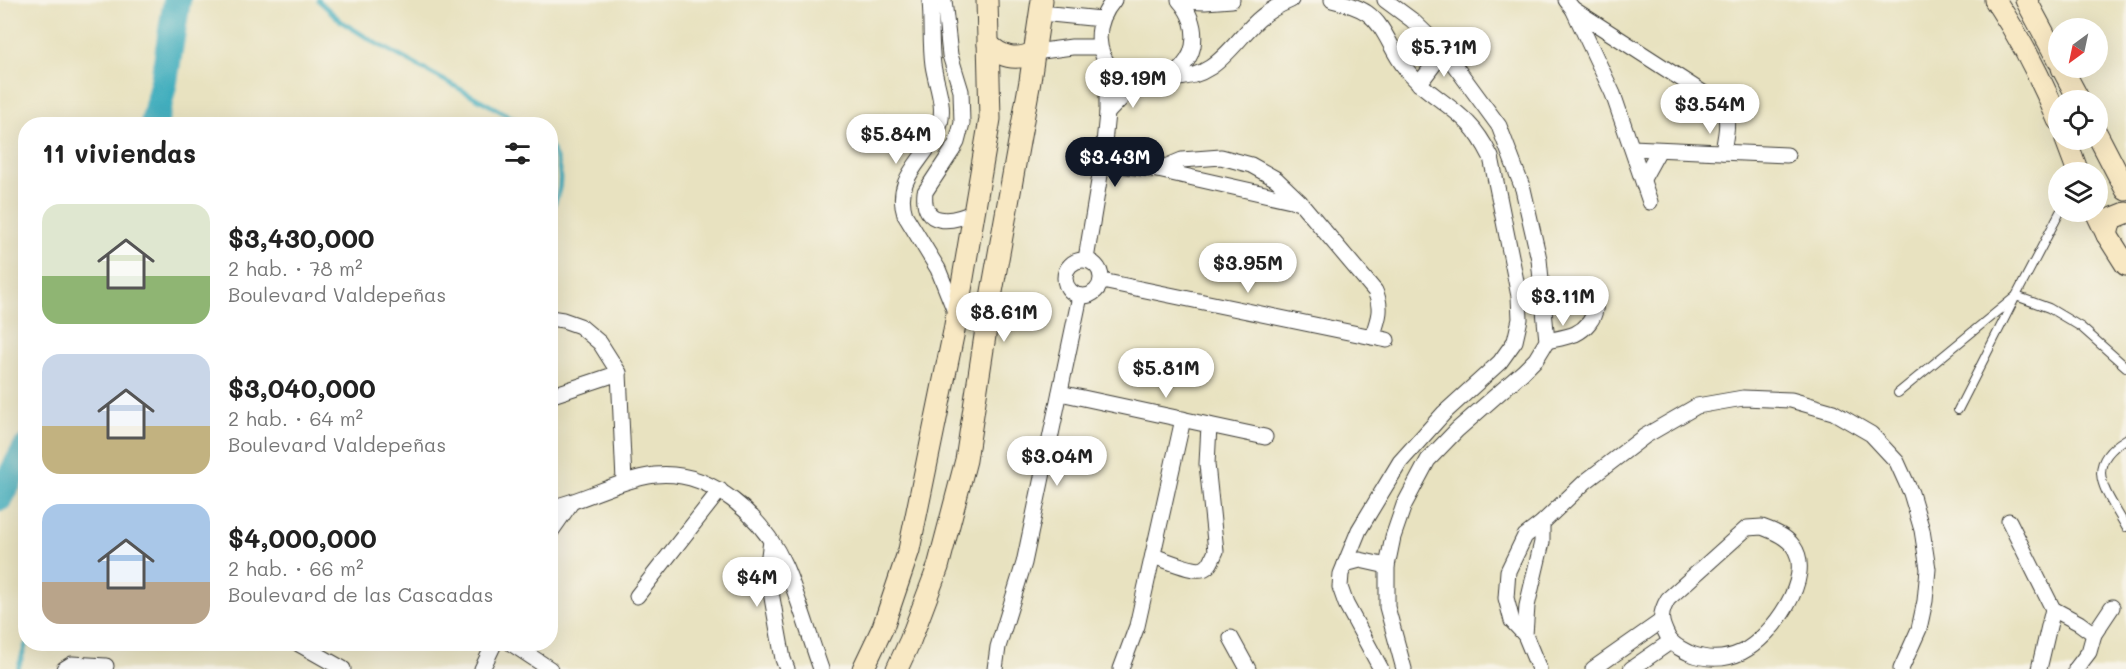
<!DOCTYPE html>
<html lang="es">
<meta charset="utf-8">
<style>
:root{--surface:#fff;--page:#f2f2f2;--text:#222;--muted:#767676;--accent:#111827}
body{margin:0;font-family:Mali,sans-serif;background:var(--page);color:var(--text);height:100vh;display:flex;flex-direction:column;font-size:22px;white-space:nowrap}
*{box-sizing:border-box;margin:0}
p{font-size:20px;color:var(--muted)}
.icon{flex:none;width:33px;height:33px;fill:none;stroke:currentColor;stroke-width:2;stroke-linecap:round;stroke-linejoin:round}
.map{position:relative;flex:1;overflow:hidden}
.drawer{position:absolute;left:18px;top:117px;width:540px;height:534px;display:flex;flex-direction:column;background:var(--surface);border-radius:24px;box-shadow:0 6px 24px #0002}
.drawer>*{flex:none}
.needle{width:39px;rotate:213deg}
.buttons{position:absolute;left:2048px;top:18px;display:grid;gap:12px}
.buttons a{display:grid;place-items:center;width:60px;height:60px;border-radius:50%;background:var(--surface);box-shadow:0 6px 24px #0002;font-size:30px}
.price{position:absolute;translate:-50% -51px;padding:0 14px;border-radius:21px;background:#fff;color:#222;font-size:20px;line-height:39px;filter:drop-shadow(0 2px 3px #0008)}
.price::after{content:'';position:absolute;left:50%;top:36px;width:18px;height:14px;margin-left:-9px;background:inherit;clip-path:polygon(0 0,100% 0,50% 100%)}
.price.on{background:var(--accent);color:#fff}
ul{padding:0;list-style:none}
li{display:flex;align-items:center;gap:18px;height:150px;padding:0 24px}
li span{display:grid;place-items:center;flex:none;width:168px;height:120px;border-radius:18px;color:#555}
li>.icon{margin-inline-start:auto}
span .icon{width:72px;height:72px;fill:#fffc;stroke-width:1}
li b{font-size:26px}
h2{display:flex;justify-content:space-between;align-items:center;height:72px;padding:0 24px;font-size:26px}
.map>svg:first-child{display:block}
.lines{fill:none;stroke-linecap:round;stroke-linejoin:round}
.stream{stroke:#3fadbd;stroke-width:4.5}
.river{stroke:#3fadbd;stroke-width:28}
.lane-casing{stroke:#3b3a35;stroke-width:10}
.street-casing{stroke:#3b3a35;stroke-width:17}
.secondary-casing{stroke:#3b3a35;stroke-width:23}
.lane{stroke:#fff;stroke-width:8}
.street{stroke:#fff;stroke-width:15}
.secondary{stroke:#f8e8c3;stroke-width:21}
</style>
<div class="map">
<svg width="2126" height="669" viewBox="0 0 2126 669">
<rect width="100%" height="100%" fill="#f7f3e8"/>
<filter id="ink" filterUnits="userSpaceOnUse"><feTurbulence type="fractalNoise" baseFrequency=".0167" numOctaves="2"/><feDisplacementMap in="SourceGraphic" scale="12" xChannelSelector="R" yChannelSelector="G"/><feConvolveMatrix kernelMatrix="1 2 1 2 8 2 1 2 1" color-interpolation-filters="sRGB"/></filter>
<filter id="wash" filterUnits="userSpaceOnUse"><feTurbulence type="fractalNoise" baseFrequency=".008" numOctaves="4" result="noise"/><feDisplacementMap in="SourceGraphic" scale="24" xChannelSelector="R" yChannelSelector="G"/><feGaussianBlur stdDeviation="1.35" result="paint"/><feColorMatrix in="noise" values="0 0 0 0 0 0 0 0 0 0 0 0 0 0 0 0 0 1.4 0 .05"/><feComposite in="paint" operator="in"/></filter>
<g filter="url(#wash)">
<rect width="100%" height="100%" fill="#e8e2c0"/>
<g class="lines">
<g class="stream">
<path d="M 318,0 L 342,22 L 374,42 L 524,124"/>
<path d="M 550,146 C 563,167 564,190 550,211"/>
<path d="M 18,669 L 26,644"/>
</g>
<g class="river">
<path d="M 154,124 L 164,81 L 177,0"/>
<path d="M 0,497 L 26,449"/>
</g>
</g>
</g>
<g filter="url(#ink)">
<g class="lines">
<defs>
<g id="lane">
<path d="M 1898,393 L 2016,296 L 2060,212"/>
<path d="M 1958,410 L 2016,296 L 2049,308 L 2081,327 L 2126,367"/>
<path d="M 2126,439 C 2081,466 2107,492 2126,527"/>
</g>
<g id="street">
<path d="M 930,0 C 932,22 930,43 933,65 C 936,85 945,103 940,124 C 930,158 892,175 905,215 L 938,269 L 956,314"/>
<path d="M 944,0 L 950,55 L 961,91 L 962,123 L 957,142 L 952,151 L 925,192 C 921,228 953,222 974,212"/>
<path d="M 1114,0 C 1070,53 1134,109 1176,73 C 1184,66 1191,57 1193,46 C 1196,28 1191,14 1179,0"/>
<path d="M 1332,0 C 1344,3 1357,6 1367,13 C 1385,26 1390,48 1403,65 C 1420,90 1448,102 1468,123 C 1478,133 1485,145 1491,157 L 1519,296 L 1520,319 L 1515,341 L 1500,362 L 1444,413 L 1400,462 L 1359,530 L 1341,574 L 1340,587 L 1346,604 L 1381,669"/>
<path d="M 1385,0 L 1412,20 L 1444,51 L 1499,126 L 1523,189 L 1539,259 L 1547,341 L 1536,359 L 1523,372 L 1457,430 L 1428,460 L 1404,505 L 1393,537 L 1387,566 L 1387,607 L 1404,669"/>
<path d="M 1566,0 L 1573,9 L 1613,94 L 1650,202"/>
<path d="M 1180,1 L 1205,2 L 1232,0"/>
<path d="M 1573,9 L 1714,100 C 1733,117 1726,129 1723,152"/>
<path d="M 1041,13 L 1101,19"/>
<path d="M 1035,52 L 1072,47 L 1099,47"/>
<path d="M 1170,78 C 1215,80 1230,46 1258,20 C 1268,11 1279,5 1291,0"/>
<path d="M 1419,84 L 1444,51"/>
<path d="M 1107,113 L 1136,83"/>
<path d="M 1632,148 L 1787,155"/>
<path d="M 1102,163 L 1158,170 L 1182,160 L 1221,157 L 1251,165 L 1276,179 L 1300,202 L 1375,291 C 1383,308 1378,320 1372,337"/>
<path d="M 1158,170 L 1300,202"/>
<path d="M 1643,179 L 1659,150"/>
<path d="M 1086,259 L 1102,163 L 1107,113 L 1107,63"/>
<circle cx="1083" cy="278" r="18"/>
<path d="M 1102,281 L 1387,340"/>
<path d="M 1543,294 C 1554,290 1564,286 1575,288 C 1606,292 1598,323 1575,334 C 1567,337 1556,339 1547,341"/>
<path d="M 550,318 L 563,320 L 580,326 L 600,343 L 619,373 L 624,481"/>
<path d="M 1060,393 L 1265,437"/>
<path d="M 550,396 L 619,373"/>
<path d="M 550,508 C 586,500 618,480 655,475 C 711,469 763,517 785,566 C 799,599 809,635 821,669"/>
<path d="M 2009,521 L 2053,609 L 2079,623 L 2094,634"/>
<path d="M 1762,527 C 1773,531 1786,536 1793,546 C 1816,577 1771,638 1742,652 C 1725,660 1706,660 1689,653 C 1681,649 1672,645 1668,637 C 1660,622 1659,614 1668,599 L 1747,528 Z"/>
<path d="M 550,533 L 571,503"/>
<path d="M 771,541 L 767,570 L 783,659 L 787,669"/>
<path d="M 1153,556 C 1164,559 1196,574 1205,568 C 1211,565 1213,557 1216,551 L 1207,464 L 1209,425"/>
<path d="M 1345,564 L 1360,560 L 1387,566"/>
<path d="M 637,596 L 720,490"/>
<path d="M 1525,635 L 1527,606 L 1542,542 L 1542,523"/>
<path d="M 1231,638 L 1248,669"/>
<path d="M 299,644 L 343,669"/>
<path d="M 512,644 L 550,669"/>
<path d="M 64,669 L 72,664 L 106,666"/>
<path d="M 482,669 L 494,644"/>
<path d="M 995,669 L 998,647 L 1024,563 L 1080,296"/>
<path d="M 1121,669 L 1137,626 L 1183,419"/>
<path d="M 1539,669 L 1525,635 L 1512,621 L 1506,598 L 1508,571 L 1525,536 L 1542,523 L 1585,482 L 1645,436 L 1697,406 L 1743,398 L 1791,400 L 1833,412 L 1871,434 L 1897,462 L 1911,493 L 1922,530 L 1928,569 L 1925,601 L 1919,629 L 1901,669"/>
<path d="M 1593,669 L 1660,622"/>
<path d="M 1631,669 L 1670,642"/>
<path d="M 2039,669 L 2053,609"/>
<path d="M 2076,669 L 2089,652 L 2094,634 L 2112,607"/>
</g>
<g id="secondary">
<path d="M 1995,0 C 2020,38 2041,78 2058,120"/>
<path d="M 2026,0 L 2058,60"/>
<path d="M 988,44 C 1002,58 1017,61 1035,52"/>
<path d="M 2062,68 L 2079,100"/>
<path d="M 2097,134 L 2126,190"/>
<path d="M 2066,140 L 2078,172"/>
<path d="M 2096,212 L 2107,235 L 2126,265"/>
<path d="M 2107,235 L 2111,219 L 2126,213"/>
<path d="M 863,669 L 883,627 L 909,550 L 954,331 L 990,119 L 987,0"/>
<path d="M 897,669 L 910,641 L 938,567 L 966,460 L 990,303 L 1030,81 L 1042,0"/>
</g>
</defs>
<use href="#lane" class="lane-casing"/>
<use href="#street" class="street-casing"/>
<use href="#secondary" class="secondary-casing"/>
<use href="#lane" class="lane"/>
<use href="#street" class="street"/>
<use href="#secondary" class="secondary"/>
</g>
</g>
</svg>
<div class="buttons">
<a><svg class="needle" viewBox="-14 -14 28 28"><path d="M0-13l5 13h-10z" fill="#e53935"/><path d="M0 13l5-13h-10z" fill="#767676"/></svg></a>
<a><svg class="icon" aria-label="locate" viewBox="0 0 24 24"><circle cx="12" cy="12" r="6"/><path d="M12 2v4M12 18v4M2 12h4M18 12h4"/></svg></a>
<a><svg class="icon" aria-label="layers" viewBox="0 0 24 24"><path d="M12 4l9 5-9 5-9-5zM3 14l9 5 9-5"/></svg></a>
</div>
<b class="price" style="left:1444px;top:78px">$5.71M</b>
<b class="price" style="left:1133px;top:109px">$9.19M</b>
<b class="price" style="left:1710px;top:135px">$3.54M</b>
<b class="price" style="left:896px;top:165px">$5.84M</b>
<b class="price on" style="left:1115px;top:188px">$3.43M</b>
<b class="price" style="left:1248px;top:294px">$3.95M</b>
<b class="price" style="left:1563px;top:327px">$3.11M</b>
<b class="price" style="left:1004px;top:343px">$8.61M</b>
<b class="price" style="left:1166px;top:399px">$5.81M</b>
<b class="price" style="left:1057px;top:487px">$3.04M</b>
<b class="price" style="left:757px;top:608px">$4M</b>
<section class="drawer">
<h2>11 viviendas<svg class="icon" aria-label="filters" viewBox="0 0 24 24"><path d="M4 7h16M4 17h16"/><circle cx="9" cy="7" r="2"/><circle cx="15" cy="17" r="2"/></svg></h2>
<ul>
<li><span style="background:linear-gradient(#dfe7d0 60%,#8fb573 0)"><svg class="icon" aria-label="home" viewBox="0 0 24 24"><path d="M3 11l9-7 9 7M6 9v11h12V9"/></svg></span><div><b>$3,430,000</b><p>2 hab. · 78 m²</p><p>Boulevard Valdepeñas</p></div></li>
<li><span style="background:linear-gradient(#c9d6e8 60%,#c2b280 0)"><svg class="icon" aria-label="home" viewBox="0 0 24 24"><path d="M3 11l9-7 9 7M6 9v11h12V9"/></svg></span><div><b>$3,040,000</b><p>2 hab. · 64 m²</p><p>Boulevard Valdepeñas</p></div></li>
<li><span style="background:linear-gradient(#a9c7e8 65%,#b9a48a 0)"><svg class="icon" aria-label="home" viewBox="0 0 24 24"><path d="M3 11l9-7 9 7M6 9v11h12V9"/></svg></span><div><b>$4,000,000</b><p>2 hab. · 66 m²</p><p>Boulevard de las Cascadas</p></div></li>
</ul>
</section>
</div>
